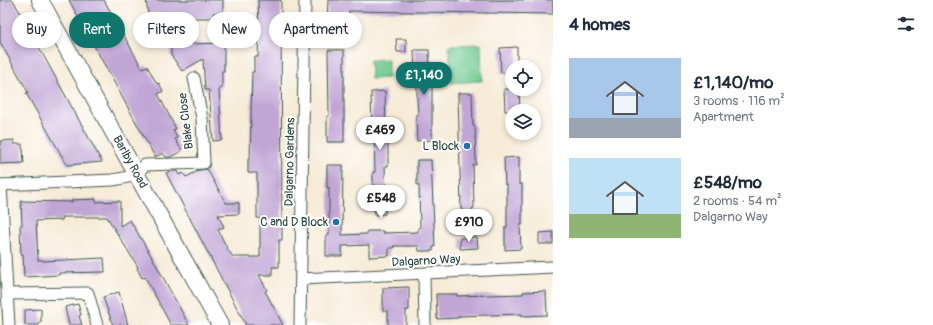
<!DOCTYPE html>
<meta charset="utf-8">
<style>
:root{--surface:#fff;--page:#f2f2f3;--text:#1f2937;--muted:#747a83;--accent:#0f766e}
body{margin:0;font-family:Pangolin,sans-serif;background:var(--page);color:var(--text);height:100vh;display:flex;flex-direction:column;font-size:15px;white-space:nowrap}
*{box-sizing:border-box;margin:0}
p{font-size:13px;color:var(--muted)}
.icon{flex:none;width:22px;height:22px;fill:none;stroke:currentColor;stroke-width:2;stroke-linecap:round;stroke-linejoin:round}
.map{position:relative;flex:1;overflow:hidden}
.sheet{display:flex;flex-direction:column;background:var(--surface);width:380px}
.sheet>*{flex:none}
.hud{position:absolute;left:12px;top:12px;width:380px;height:36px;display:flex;gap:8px}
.fabs{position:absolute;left:505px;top:60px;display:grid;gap:8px}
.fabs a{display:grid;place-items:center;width:36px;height:36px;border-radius:50%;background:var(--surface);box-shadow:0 2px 6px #0003;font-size:20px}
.price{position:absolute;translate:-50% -34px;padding:0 9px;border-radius:14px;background:#fff;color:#222;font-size:13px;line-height:26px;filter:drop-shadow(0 1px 2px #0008)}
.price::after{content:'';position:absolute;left:50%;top:24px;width:12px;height:9px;margin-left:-6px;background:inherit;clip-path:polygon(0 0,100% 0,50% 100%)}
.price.on{background:var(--accent);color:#fff}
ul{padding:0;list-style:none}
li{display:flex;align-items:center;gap:12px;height:100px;padding:0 16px}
li span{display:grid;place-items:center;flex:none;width:112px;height:80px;border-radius:0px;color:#555}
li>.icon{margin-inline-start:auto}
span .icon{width:48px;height:48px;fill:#fffc;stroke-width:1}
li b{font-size:17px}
h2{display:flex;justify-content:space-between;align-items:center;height:48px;padding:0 16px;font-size:17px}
.chip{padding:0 14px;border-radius:18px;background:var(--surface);box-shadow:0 2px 6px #0003;font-size:14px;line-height:36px}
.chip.on{background:var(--accent);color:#fff}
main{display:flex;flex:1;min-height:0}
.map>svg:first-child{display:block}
.green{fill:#6fca91;stroke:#478462}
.building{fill:#c0a5d5}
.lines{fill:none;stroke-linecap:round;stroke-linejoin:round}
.street-casing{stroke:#3f574c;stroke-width:13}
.secondary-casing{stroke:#3f574c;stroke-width:18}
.street{stroke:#fff;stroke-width:11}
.secondary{stroke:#fff;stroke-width:16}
.poi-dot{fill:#1f6fb2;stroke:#fff;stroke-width:1.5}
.labels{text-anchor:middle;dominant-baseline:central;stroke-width:4;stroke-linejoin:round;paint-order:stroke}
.street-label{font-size:12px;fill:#1f3d34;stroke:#fff}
.poi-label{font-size:12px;fill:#1f3d34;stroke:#fff;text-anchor:end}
</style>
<main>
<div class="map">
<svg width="553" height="325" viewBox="0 0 553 325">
<rect width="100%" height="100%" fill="#fff"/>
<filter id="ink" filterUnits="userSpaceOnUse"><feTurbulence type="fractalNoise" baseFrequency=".025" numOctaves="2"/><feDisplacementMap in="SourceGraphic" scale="8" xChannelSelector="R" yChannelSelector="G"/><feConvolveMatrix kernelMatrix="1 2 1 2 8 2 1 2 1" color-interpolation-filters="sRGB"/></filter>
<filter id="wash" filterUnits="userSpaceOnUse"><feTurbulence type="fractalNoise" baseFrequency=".012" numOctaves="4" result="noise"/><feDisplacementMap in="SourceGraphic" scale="16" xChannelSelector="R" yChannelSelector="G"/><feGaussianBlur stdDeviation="0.9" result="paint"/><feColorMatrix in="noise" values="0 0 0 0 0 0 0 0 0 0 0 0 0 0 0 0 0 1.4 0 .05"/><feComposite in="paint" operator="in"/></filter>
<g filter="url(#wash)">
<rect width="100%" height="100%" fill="#f6ebd7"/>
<g class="green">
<path d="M 481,44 L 482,81 L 451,83 L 449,45 Z"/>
<path d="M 388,59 L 388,78 L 371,79 L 370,60 Z"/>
</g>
<g id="blocks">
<g class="building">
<path d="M 0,0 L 13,0 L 102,162 L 67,165 L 26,93 L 28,92 L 0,42 Z"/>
<path d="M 69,0 L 104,0 L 142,68 L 147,66 L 157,84 L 159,83 L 163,91 L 158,94 L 176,129 L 173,130 L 177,138 L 175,139 L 182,151 L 170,157 L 166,157 L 163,153 L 155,157 Z"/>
<path d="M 146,0 L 223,0 L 223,13 L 213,13 L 213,18 L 185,18 L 186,38 L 191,38 L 191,44 L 224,43 L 224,71 L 222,71 L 222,88 L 219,89 L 222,140 L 213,141 L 209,90 L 205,90 L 203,59 L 182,71 L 171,55 L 171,40 L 167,40 L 166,31 L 162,31 L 161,21 L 157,21 L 157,13 L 148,14 Z"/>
<path d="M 258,0 L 281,0 L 282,240 L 279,240 L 279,267 L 272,267 L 272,275 L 259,275 L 267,290 L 265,291 L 283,325 L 246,325 L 166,173 L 170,171 L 177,171 L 179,175 L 183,173 L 186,177 L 200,170 L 207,169 L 226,203 L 239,203 L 239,214 L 218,215 L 224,227 L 218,230 L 228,250 L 233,257 L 260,257 L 260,218 L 257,218 L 257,173 L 248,173 L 248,159 L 250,159 L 252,72 L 254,72 L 254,57 L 258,57 L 259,29 Z"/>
<path d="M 328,0 L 553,0 L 553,14 L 349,11 L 349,24 L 327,24 Z"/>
<path d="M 396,39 L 406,39 L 406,52 L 397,52 Z"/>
<path d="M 517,47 L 517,67 L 512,67 L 512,73 L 501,73 L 500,48 Z"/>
<path d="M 328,50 L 344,50 L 344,142 L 327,142 L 327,116 L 329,116 Z"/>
<path d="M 414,50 L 429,50 L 430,80 L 432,79 L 432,140 L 417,141 L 416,115 L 418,115 L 417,97 L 417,75 L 415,75 Z"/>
<path d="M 504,89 L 519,89 L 520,111 L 505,111 Z"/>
<path d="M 385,91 L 386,129 L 388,129 L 388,166 L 385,166 L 386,210 L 385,210 L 385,214 L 375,215 L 375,210 L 373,210 L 373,172 L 375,172 L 374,132 L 372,132 L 371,92 Z"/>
<path d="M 458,93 L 472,93 L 473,126 L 475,126 L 476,165 L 473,165 L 474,208 L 472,208 L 473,214 L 462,214 L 462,209 L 461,209 Z"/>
<path d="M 14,140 L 14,144 L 22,144 L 22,149 L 23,149 L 24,163 L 0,164 L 0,141 Z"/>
<path d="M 519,157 L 519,184 L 522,184 L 522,225 L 520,225 L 521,249 L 505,250 L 505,227 L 507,227 L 507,185 L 505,185 L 504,158 Z"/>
<path d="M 417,160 L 431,160 L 435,247 L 433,247 L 433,251 L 419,251 L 418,246 L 393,246 L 394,248 L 389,248 L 389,256 L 369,257 L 369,245 L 342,246 L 342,256 L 326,256 L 326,235 L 329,235 L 329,187 L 327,188 L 327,165 L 343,165 L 342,235 L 367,234 L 367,231 L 383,231 L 383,233 L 418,232 L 418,228 L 420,228 L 419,185 L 417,185 Z"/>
<path d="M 96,199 L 96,202 L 120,201 L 120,226 L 130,220 L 153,259 L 189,325 L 171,325 L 145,277 L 142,278 L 137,268 L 138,267 L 107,217 L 63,217 L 62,220 L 36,221 L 38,260 L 43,260 L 43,261 L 104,258 L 105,272 L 59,273 L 60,275 L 24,277 L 23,254 L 21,254 L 20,226 L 22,225 L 21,201 L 72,202 L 72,200 Z"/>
<path d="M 553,232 L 553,244 L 539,244 L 539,233 Z"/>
<path d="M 477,237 L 478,248 L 460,249 L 460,238 Z"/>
<path d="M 409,287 L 409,310 L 406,310 L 406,325 L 388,325 L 388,311 L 383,311 L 383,288 Z"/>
<path d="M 546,291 L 547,315 L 522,316 L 522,314 L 458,316 L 458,318 L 437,319 L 436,294 L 457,294 L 457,296 L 523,294 L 523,292 Z"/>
<path d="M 119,292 L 128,325 L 113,325 L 103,297 Z"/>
<path d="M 78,304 L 81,315 L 79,316 L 82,325 L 69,325 L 65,307 Z"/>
<path d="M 41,309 L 41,322 L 39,322 L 39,325 L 25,325 L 25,310 Z"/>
</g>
</g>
</g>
<g filter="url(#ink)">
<use href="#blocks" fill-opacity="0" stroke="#3f574c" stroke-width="1"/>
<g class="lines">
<defs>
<g id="street">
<path d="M 0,185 L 113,180 C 129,177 133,178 145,165 L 204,163 L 202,118 L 194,78"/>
<path d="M 1,185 L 9,325"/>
<path d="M 424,274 L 425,325"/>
<path d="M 301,279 L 553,267"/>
<path d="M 8,294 L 88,293 L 97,325"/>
<path d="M 300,325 L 305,0"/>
</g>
<path id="secondary" d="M 40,0 L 220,325"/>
</defs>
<use href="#street" class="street-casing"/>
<use href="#secondary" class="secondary-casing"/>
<use href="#street" class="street"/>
<use href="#secondary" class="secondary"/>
</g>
</g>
<g class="poi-dot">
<circle cx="467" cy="146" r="4"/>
<circle cx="336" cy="222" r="4"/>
</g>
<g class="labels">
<g class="street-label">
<text transform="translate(186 121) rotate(-97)">Blake Close</text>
<text transform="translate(130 162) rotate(61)">Barlby Road</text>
<text transform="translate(290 162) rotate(-89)">Dalgarno Gardens</text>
<text transform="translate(426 261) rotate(-3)">Dalgarno Way</text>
</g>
<g class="poi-label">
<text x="459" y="146">L Block</text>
<text x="328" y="222">C and D Block</text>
</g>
</g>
</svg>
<div class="fabs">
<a><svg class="icon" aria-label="locate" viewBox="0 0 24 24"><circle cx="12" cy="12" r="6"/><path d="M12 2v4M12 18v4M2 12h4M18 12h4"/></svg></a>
<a><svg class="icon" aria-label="layers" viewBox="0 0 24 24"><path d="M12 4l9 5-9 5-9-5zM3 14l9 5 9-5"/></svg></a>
</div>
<b class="price on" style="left:424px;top:96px">£1,140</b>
<b class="price" style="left:380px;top:151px">£469</b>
<b class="price" style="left:381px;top:219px">£548</b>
<b class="price" style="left:469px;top:243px">£910</b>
<div class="hud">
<a class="chip">Buy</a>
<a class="chip on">Rent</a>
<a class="chip">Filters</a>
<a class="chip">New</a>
<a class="chip">Apartment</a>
</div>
</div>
<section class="sheet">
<h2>4 homes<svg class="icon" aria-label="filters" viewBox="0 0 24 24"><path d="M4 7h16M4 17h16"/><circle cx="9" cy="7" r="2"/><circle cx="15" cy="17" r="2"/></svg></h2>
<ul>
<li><span style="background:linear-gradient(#a9c7e8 75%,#9aa5b1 0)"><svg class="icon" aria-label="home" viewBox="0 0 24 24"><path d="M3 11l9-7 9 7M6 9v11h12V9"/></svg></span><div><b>£1,140/mo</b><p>3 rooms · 116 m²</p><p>Apartment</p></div></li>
<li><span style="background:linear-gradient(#bfe0f5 70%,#8fb573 0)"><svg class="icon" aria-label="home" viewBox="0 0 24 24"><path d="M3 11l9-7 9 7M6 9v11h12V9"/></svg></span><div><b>£548/mo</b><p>2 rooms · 54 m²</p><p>Dalgarno Way</p></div></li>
</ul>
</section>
</main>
